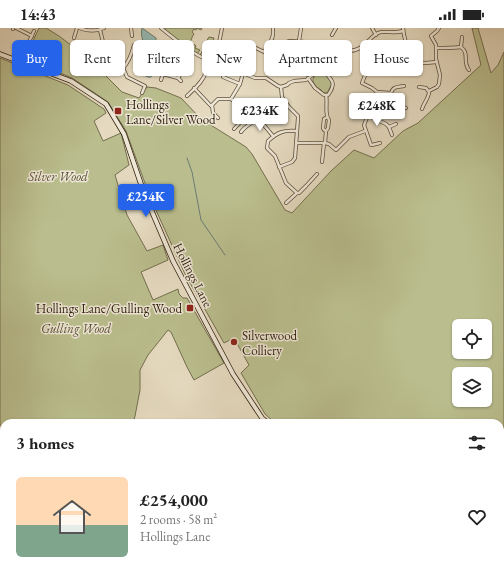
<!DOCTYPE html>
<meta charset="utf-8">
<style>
:root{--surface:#fff;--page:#f6f6f6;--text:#222;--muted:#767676;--accent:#2563eb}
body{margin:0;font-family:"EB Garamond",serif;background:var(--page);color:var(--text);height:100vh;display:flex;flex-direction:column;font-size:15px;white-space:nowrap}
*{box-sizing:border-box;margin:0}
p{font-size:13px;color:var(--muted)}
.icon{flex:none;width:22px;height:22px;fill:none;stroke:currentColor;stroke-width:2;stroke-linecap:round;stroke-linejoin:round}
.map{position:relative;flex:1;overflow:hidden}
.side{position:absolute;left:0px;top:391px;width:504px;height:156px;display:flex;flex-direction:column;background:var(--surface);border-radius:12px 12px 0 0;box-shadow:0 1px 3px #0004}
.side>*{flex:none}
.guide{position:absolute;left:12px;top:12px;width:480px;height:36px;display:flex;gap:8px}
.fabs{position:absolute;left:452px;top:291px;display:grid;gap:8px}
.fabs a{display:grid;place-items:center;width:40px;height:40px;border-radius:6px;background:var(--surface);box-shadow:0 1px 3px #0004;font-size:20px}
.price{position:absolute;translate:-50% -34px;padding:0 9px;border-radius:4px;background:#fff;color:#222;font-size:13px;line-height:26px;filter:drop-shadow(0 1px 2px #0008)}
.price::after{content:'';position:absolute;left:50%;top:24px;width:12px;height:9px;margin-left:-6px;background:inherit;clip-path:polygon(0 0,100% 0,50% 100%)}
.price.selected{background:var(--accent);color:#fff}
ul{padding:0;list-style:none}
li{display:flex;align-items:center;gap:12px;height:100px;padding:0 16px}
li span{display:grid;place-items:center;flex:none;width:112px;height:80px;border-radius:6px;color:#555}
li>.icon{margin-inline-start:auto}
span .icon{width:48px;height:48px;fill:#fffc;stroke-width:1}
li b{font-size:17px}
h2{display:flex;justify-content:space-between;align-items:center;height:48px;padding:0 16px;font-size:17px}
.pill{padding:0 14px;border-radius:6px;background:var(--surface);box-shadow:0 1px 3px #0004;font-size:14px;line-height:36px}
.pill.selected{background:var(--accent);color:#fff}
.status{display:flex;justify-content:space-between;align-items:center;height:28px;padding:0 20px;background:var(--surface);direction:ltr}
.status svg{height:11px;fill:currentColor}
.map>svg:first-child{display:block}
.green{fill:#babe8e;stroke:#746e4e;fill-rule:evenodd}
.water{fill:#96bab5;stroke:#6c7c72}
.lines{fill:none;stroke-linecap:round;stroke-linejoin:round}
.shore{stroke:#626c61;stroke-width:1}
.stream{stroke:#6c7c72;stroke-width:1}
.street-casing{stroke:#5c4d3a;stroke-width:4}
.secondary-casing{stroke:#2e1e0d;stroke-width:5.5}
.street{stroke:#eee7d6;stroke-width:2.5}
.secondary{stroke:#eee7d6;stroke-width:4}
.poi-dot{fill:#8f2418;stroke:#eee7d6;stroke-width:1.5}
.labels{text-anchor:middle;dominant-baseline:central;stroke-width:3;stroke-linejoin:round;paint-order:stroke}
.poi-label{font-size:13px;fill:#2e1e0d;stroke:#eee7d6;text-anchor:start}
.park-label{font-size:13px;font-style:italic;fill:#584e34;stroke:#eee7d6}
.street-label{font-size:13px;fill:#2e1e0d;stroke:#eee7d6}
</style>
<div class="status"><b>14:43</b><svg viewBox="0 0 49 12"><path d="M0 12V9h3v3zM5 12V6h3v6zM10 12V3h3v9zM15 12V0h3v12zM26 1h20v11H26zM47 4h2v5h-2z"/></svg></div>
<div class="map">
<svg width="504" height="547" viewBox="0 0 504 547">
<rect width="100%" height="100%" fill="#e5dac0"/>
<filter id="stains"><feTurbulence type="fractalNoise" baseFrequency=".005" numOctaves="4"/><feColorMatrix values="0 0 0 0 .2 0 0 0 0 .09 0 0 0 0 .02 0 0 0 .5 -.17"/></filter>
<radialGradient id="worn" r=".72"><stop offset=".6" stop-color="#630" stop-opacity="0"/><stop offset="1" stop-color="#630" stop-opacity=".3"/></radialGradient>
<g class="green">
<path d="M 39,0 L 46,0 L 59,8 L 80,24 L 83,25 L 122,64 L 139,70 L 147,59 L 156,60 L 181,70 L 201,91 L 246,119 L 252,126 L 285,182 L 292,185 L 331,143 L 354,122 L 374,130 L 403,103 L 418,95 L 481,37 L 472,0 L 478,0 L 491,45 L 498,37 L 504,24 L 504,547 L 427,547 L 423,543 L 500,543 L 500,395 L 275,395 L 265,386 L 241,345 L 249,337 L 234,310 L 224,315 L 185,246 L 150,169 L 126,103 L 108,74 L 72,50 L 25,30 ZM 459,298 L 485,298 L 485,324 L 459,324 ZM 459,346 L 485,346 L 485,372 L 459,372 Z"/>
<path d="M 161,0 L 202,0 L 201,2 L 197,0 L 196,2 L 194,1 L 192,4 L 194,6 L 192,9 L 192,10 L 189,16 L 192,18 L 194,16 L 196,18 L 195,20 L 200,22 L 197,26 Z"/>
<path d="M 209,9 L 214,10 L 212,19 L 215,20 C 214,27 210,29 205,30 L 200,27 L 203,22 L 205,21 L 208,23 L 210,20 L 207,18 L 206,14 Z"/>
<path d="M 0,30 L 68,57 L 104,81 L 106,85 L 94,93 L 103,113 L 121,105 L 129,137 L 115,147 L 127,187 L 147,223 L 163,217 L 168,232 L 141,244 L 153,272 L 178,261 L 179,266 L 183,270 L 187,270 L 224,335 L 194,352 L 187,339 L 171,304 L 168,302 L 148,327 L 140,342 L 140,362 L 135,388 L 133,395 L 4,395 L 4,399 L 0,397 Z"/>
<path d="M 321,44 C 327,46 330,51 332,56 L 327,65 C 320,64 326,66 321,62 C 318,59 318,61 315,57 C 310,51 315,46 321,44 Z"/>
<path d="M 129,543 L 186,543 L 188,547 L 128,547 Z"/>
<path d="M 257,543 L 409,543 L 412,547 L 248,547 Z"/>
</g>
<path class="water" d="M 142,0 L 156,10 C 156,15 155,19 154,23 C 152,34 158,37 151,49 L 148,49 C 127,40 143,33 144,20 C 144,13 140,8 142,0 Z"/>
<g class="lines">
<path class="shore" d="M 147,25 L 149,25 L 150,26 C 151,32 153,40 148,44 C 137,40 143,32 147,25 Z"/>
<g class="stream">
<path d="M 187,130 L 192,144 L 201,192 L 225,227"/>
<path d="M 500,450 L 504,444"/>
<path d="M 500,513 L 504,524"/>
<path d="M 494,543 L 495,547"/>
<path d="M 135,547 L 136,543"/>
</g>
<defs>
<g id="street">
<path d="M 16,0 L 32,8"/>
<path d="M 79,0 C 87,3 95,4 104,0"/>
<path d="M 131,0 L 132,8"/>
<path d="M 161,0 C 170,7 198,31 208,31 C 214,30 217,25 218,20"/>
<path d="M 222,0 L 218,20 L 247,35"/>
<path d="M 372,0 L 376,7"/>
<path d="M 403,0 L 404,7 L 406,15 L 406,34 L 426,35 L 436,34"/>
<path d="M 13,1 L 13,0"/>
<path d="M 100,2 L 105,22 L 123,40 L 127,49 L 145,58 L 142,65"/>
<path d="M 332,7 L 336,0"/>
<path d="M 74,10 L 77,0"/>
<path d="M 271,13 L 273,7 L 273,0"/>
<path d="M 299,13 L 301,0"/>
<path d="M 283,16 L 282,27 L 283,35"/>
<path d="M 461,19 L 462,9"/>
<path d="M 361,20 L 367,33 L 368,40 L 362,55 L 372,60 L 377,64 L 364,97 L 371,117 L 372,117 L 380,115"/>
<path d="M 436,20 C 444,20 453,20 461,19 C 470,26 462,33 469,42"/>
<path d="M 95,22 L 104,20"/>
<path d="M 20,33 L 34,3"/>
<path d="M 123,40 C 129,34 132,25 134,17"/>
<path d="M 368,40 L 373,41 L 382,38 L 383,37 L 380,30"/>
<path d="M 323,42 C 329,38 330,30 337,25 C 343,21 349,24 355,22 C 367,19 368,10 378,5 C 384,2 394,6 403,3"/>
<path d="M 318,43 L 316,37 L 315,26 L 309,20 L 307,16 L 305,14 L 290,13 L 280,16 L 271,13 L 264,24 L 256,20 L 255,20 L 247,35 L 243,45 L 255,50 L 266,50 L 278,58 L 281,59 L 287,57 L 289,55 L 294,53 L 306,52 L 318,43 L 323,42"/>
<path d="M 163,46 L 178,50 L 181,53"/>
<path d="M 223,49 L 240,56"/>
<path d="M 178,50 L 185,39 L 188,31 L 192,24"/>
<path d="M 308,50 L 315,60 L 324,67 L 328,67 C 337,55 332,52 323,42"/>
<path d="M 161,52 C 166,41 158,36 168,25"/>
<path d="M 419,59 L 426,60 L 429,64 C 429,70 424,74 422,81"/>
<path d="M 194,60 L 211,78 L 218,71 L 231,71 L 240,56 L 243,45"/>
<path d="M 429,63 L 437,59 L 439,56 L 440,47 L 436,31 L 436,17 L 431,8 L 437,3 L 439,0"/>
<path d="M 377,64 L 391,65 C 393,58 398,59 404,58"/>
<path d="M 391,65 L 391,73 L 406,80"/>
<path d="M 187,68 C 194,61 203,54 206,44"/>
<path d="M 231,71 L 238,77 L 239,81 L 246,88 L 256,82 L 262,76"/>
<path d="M 212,77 L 213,85 L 218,90"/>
<path d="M 354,81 L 386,96 L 389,99 L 392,107"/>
<path d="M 258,90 L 273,108"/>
<path d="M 389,99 L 396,96"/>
<path d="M 234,101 L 246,88"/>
<path d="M 297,103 C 283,102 278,104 268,113 L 267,120 L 275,128 L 286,155 L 297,165 L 299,165 L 306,158 L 317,146"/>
<path d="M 326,103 L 324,102 L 323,100 L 324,91 L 327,89"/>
<path d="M 241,104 C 246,97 253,95 259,89 C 268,83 273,76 283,71"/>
<path d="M 296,115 L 325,115 L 329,116 L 336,122 L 349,109 L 365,103"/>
<path d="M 325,115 L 326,103 L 328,100 L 329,92 C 324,86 328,75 326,67"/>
<path d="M 322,134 L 324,115"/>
<path d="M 279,139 L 292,134 L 295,130 L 298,90 L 298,88 L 289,79 L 282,69 L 281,59"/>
<path d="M 286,175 L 297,165"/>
</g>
<g id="secondary">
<path d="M 0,26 L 71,53 L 106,76 L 124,106 L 144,165 L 173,233 L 233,346 L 262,390 L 268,395"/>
<path d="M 416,543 L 419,547"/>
</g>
</defs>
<use href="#street" class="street-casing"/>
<use href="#secondary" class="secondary-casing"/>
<use href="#street" class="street"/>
<use href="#secondary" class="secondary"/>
</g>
<g class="poi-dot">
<rect x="114" y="79" width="8" height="8" rx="2"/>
<rect x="186" y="276" width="8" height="8" rx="2"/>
<circle cx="234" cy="314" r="4"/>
</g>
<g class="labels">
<g class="poi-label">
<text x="126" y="76">Hollings<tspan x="126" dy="15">Lane/Silver Wood</tspan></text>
<text x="182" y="280" text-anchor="end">Hollings Lane/Gulling Wood</text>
<text x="242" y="307">Silverwood<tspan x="242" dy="15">Colliery</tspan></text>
</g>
<g class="park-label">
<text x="58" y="148">Silver Wood</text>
<text x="76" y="300">Gulling Wood</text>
</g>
<g class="street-label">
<text transform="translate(193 247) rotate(63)">Hollings Lane</text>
</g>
</g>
<rect width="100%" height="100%" filter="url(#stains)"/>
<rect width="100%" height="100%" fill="url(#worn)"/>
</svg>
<div class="fabs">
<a><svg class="icon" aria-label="locate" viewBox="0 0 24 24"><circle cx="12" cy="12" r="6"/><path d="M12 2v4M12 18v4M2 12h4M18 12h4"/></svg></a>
<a><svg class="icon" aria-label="layers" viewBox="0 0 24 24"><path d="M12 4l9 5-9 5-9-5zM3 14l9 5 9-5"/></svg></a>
</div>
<b class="price" style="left:377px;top:99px">£248K</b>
<b class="price" style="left:260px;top:104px">£234K</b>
<b class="price selected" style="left:146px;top:190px">£254K</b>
<div class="guide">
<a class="pill selected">Buy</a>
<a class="pill">Rent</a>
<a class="pill">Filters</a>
<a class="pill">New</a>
<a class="pill">Apartment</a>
<a class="pill">House</a>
</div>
<section class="side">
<h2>3 homes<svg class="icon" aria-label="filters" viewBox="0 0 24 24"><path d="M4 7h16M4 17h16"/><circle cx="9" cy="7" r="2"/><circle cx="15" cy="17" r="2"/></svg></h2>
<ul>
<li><span style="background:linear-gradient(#ffd9b3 60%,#7fa58c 0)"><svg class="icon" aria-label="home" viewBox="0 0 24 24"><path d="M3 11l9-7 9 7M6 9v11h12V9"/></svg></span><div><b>£254,000</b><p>2 rooms · 58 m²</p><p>Hollings Lane</p></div><svg class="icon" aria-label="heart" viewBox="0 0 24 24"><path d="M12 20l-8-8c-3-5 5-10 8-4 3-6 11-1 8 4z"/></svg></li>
</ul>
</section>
</div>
